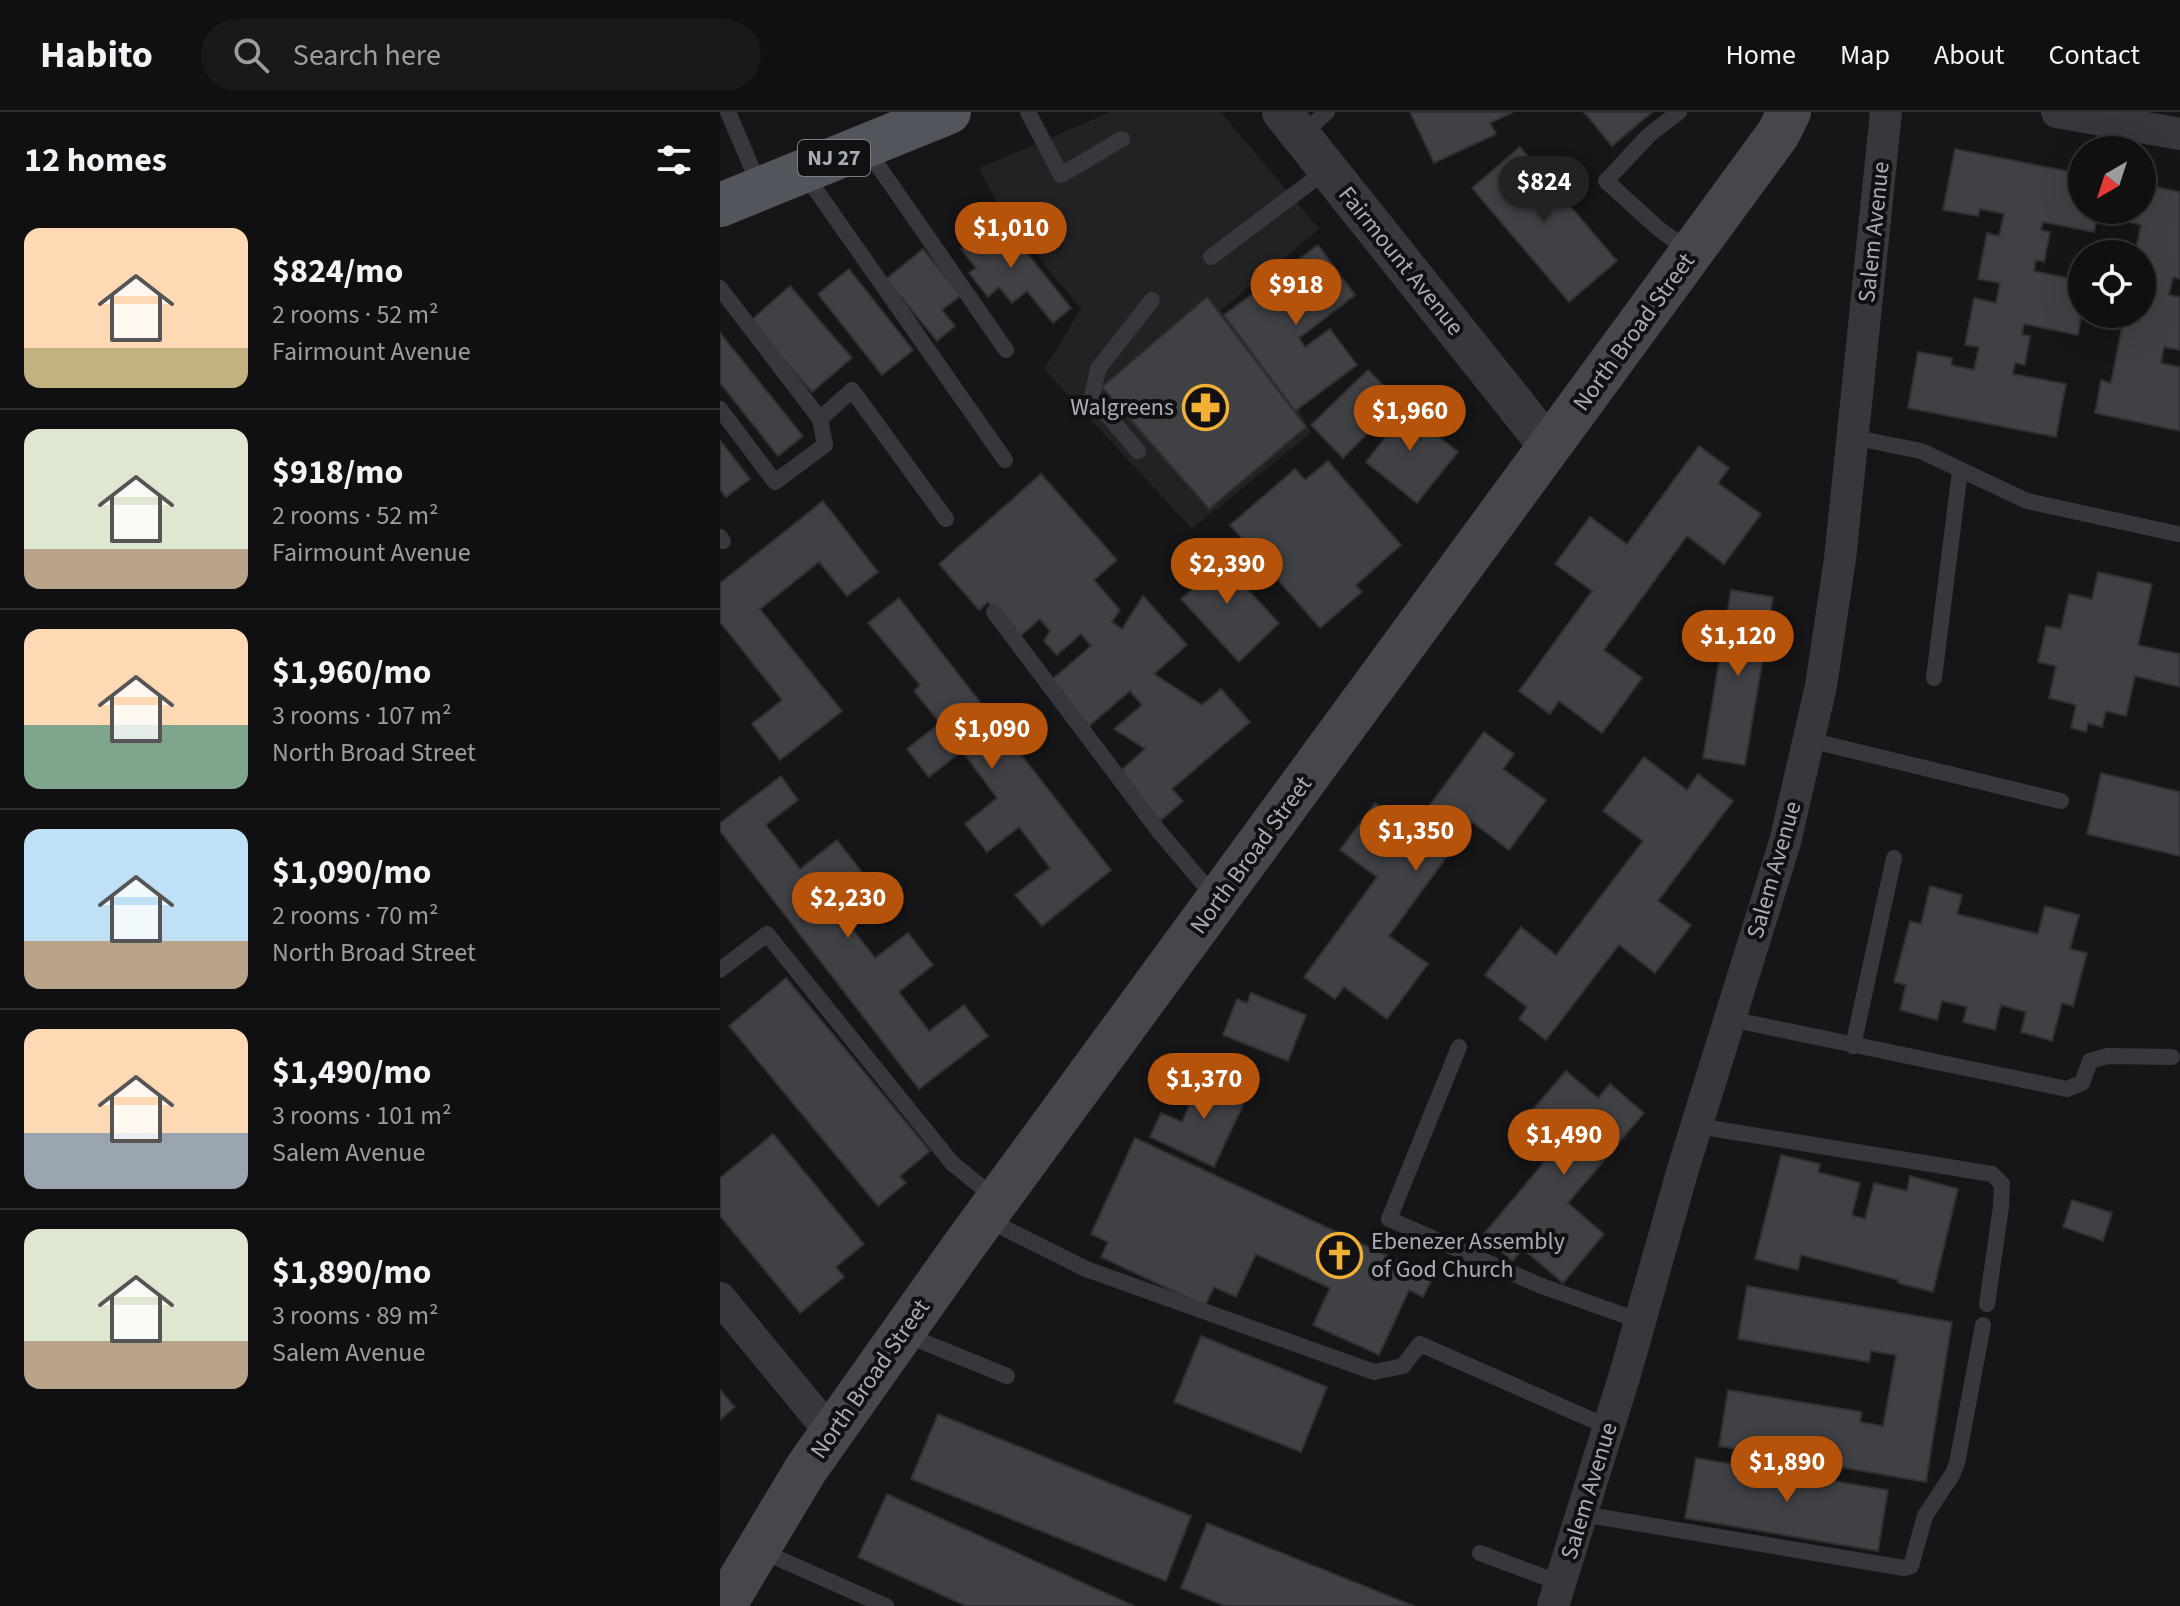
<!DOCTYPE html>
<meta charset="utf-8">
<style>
:root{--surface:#101012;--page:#19191b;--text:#f1f3f6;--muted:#9c9d9f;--line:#303032;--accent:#b45309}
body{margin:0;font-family:"Source Sans 3",sans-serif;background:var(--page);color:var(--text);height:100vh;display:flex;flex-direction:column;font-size:30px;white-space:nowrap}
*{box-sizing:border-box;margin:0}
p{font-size:26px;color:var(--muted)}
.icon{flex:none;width:44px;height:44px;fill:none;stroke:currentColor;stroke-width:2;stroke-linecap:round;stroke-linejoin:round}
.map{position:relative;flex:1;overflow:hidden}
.sheet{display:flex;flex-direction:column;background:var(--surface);width:720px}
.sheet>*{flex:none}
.needle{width:52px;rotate:219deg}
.tools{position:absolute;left:1348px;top:24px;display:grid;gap:16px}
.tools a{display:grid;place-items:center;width:88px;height:88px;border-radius:50%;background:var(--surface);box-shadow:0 8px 32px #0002,0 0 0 2px var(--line);font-size:40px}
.price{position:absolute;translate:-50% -68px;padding:0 18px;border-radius:28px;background:var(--accent);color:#fff;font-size:26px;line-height:52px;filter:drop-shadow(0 2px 4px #0008)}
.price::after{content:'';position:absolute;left:50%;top:48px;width:24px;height:18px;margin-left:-12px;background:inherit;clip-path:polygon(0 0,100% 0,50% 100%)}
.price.current{background:#222;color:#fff}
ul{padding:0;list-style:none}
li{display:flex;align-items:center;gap:24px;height:200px;padding:0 24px}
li+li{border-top:2px solid var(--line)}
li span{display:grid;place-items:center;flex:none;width:224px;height:160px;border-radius:16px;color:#555}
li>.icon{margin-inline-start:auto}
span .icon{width:96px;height:96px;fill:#fffc;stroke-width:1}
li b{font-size:34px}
h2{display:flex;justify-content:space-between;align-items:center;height:96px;padding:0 24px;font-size:34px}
header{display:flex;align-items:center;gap:48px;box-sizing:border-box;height:112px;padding:0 40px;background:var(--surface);border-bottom:2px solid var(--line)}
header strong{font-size:38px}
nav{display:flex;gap:44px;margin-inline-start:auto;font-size:28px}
.search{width:560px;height:72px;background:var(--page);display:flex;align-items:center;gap:20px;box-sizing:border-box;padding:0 28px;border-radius:44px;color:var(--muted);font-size:30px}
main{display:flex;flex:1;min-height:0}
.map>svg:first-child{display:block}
.built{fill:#222225}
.building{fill:#404145;stroke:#303034;stroke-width:2}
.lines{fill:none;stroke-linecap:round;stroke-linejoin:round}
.service{stroke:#37383d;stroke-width:16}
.minor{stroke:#37383d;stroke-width:32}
.tertiary{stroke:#37383d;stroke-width:40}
.secondary{stroke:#45474d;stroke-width:44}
.primary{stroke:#53555c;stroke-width:44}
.labels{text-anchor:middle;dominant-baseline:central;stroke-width:8;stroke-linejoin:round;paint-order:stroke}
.shield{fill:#111113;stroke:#7b7e86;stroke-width:2}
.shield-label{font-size:22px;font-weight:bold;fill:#a8adb8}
.street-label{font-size:24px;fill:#a8adb8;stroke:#111113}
.poi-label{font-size:24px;fill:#a8adb8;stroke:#111113;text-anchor:end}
</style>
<header>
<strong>Habito</strong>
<div class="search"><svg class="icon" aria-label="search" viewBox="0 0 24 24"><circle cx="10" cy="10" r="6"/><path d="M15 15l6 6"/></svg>Search here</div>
<nav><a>Home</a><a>Map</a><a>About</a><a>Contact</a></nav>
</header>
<main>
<section class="sheet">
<h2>12 homes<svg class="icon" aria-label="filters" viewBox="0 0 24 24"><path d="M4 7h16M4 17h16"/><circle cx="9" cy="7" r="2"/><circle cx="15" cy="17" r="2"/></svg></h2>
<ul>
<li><span style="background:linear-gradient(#ffd9b3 75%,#c2b280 0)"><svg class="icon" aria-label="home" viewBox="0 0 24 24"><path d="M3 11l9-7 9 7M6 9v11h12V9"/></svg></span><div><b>$824/mo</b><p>2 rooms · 52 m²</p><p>Fairmount Avenue</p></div></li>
<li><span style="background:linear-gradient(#dfe7d0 75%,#b9a48a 0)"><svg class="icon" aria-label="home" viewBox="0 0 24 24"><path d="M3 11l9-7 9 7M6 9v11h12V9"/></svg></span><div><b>$918/mo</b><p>2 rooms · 52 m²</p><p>Fairmount Avenue</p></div></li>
<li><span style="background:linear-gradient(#ffd9b3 60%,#7fa58c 0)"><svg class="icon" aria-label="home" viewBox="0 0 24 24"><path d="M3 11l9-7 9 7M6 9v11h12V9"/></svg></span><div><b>$1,960/mo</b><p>3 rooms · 107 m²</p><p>North Broad Street</p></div></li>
<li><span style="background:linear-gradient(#bfe0f5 70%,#b9a48a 0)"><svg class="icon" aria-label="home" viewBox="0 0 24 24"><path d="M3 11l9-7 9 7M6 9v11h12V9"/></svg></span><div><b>$1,090/mo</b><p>2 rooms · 70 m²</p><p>North Broad Street</p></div></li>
<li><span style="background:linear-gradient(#ffd9b3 65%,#9aa5b1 0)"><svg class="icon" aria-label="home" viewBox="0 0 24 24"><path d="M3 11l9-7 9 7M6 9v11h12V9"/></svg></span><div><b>$1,490/mo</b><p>3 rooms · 101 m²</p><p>Salem Avenue</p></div></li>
<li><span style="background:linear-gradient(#dfe7d0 70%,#b9a48a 0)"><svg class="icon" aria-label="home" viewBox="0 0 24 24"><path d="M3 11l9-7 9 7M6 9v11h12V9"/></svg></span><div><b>$1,890/mo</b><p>3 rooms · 89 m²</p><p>Salem Avenue</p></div></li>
</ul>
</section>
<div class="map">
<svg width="1460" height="1494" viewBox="0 0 1460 1494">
<rect width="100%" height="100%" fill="#161618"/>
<path class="built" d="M 391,0 L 501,0 L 599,117 L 501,198 L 579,297 L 591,321 L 472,417 L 324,257 L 361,197 L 282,100 L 259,56 Z"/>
<g class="building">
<path d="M 690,0 L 793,0 L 770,11 L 776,22 L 714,51 Z"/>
<path d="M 864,0 L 932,0 L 892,34 Z"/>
<path d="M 800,35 L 897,149 L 849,190 L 752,76 Z"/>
<path d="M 1235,37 L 1362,62 L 1362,98 L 1379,98 L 1374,120 L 1323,110 L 1321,118 L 1330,120 L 1324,150 L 1316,148 L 1314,159 L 1362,169 L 1362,199 L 1358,223 L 1304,212 L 1302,223 L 1310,224 L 1305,253 L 1295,251 L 1293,262 L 1346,272 L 1336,325 L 1188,296 L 1198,240 L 1232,246 L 1231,253 L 1254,258 L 1259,235 L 1245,233 L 1254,186 L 1276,191 L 1280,171 L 1258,167 L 1267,121 L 1279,124 L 1284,102 L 1260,97 L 1258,104 L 1223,98 Z"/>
<path d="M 1422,72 L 1460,80 L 1460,167 L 1453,165 L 1449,183 L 1460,185 L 1460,238 L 1444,235 L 1441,251 L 1460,255 L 1460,319 L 1375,301 L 1381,268 L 1391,271 L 1404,205 L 1413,206 L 1414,202 L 1422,202 L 1422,142 L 1415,142 L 1421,113 L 1409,110 L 1411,98 L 1422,98 Z"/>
<path d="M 279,106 L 351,196 L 333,211 L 307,179 L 292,191 L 279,175 L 268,185 L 249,161 L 256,156 L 241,137 Z"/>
<path d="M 598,133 L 635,183 L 579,226 L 585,235 L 610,217 L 637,253 L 575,299 L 504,203 Z"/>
<path d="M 203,137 L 241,183 L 222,198 L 235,214 L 217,229 L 166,167 Z"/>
<path d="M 129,157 L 193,238 L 162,263 L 98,182 Z"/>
<path d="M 70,174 L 132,246 L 92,280 L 30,209 Z"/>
<path d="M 487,185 L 586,315 L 489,397 L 382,275 Z"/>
<path d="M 0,221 L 83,324 L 58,344 L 0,271 Z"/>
<path d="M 648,258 L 666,276 L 635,306 L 649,320 L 623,346 L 591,313 Z"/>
<path d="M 674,289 L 738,340 L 697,391 L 646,350 L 670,319 L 658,309 Z"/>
<path d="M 0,328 L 30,367 L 6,385 L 0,377 Z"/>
<path d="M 979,334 L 1009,356 L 998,371 L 1041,402 L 1004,452 L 967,424 L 884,538 L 922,566 L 882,621 L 839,589 L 830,602 L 799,579 L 872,479 L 835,452 L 870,405 L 907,432 Z"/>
<path d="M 608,349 L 681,433 L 636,473 L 642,480 L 600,516 L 510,413 L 575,357 L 585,368 Z"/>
<path d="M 321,362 L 397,448 L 374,468 L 400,498 L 392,510 L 402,517 L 423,484 L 467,533 L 434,562 L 482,593 L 501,577 L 530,610 L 452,677 L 463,689 L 440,709 L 398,661 L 425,637 L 394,617 L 422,593 L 410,579 L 369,614 L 330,569 L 371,534 L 361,522 L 337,543 L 324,529 L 330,519 L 320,507 L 299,525 L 268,490 L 259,498 L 219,452 Z"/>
<path d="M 103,389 L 158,460 L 127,484 L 99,450 L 40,497 L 122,599 L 60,648 L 32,612 L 62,588 L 0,510 L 0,471 Z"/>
<path d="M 489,436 L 559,511 L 519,550 L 461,487 L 477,473 L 465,459 Z"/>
<path d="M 1378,460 L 1432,472 L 1418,533 L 1460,542 L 1460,575 L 1415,564 L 1406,604 L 1386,599 L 1382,615 L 1368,611 L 1366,620 L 1351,616 L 1356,593 L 1329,586 L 1336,554 L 1318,550 L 1326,514 L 1341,517 L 1349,482 L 1372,487 Z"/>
<path d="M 1011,478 L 1053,485 L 1025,653 L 983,646 Z"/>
<path d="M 179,486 L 391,758 L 322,814 L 295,783 L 330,756 L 299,715 L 267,740 L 245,712 L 277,686 L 242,639 L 209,665 L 187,637 L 220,611 L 194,579 L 200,573 L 148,511 Z"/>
<path d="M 764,620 L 794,642 L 783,657 L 826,688 L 789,738 L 752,710 L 669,824 L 708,852 L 667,907 L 624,875 L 615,887 L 584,865 L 657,765 L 620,738 L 655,691 L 692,717 Z"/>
<path d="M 924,645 L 967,678 L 978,662 L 1013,689 L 938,789 L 971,813 L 935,861 L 899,833 L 826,928 L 799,907 L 807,895 L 765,863 L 801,815 L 836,843 L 923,729 L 883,699 Z"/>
<path d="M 1381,661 L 1460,680 L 1460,744 L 1367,722 Z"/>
<path d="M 61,664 L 78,688 L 46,713 L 80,757 L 117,728 L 141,759 L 107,784 L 155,846 L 188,821 L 213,853 L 179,880 L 209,919 L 244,893 L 268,924 L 199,977 L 0,719 L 0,711 Z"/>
<path d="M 1210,774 L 1242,783 L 1237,802 L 1318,822 L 1325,794 L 1359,803 L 1350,837 L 1367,841 L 1353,894 L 1342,891 L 1332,929 L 1301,920 L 1306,900 L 1281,893 L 1275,918 L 1243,910 L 1247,895 L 1222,889 L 1217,908 L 1180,898 L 1186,873 L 1174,870 L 1190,809 L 1201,812 Z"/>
<path d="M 66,866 L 210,1039 L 180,1064 L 186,1071 L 158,1094 L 9,914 Z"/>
<path d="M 531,881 L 586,903 L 568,949 L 503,923 L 517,887 L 527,891 Z"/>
<path d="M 846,959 L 878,986 L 890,972 L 924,1001 L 848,1091 L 884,1122 L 843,1171 L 803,1137 L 792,1149 L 763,1123 L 841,1030 L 809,1002 Z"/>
<path d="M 484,960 L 529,980 L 494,1055 L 430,1025 L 441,1001 L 462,1010 Z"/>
<path d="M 53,1022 L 144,1132 L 116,1155 L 124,1165 L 80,1201 L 0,1104 L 0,1066 Z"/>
<path d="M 415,1026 L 713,1165 L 703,1185 L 689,1178 L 659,1243 L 593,1213 L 610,1176 L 536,1142 L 516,1185 L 494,1175 L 485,1194 L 381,1145 L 388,1130 L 371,1122 Z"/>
<path d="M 1061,1043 L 1100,1052 L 1098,1060 L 1140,1071 L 1132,1103 L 1145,1107 L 1154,1071 L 1187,1079 L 1190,1064 L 1238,1077 L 1213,1180 L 1178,1171 L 1178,1168 L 1081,1143 L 1078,1158 L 1035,1147 Z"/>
<path d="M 1352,1088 L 1392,1101 L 1383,1129 L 1343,1115 Z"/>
<path d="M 1027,1174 L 1232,1210 L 1206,1370 L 999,1334 L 1008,1278 L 1142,1300 L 1140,1310 L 1163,1314 L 1176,1243 L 1151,1239 L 1149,1250 L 1018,1227 Z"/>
<path d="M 481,1224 L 607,1275 L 581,1340 L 454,1290 Z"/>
<path d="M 0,1278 L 15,1295 L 0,1308 Z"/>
<path d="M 218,1302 L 471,1404 L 446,1469 L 191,1367 Z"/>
<path d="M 976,1346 L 1168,1378 L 1158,1439 L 965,1406 Z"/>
<path d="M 167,1382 L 414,1494 L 246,1494 L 138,1445 Z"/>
<path d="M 487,1411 L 694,1494 L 505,1494 L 461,1476 Z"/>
</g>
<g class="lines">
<g class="service">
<path d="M 8,0 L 40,75"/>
<path d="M 308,0 L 341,63 L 402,27"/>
<path d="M 959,0 L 929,23 L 886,69 L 939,117 L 970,140"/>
<path d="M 581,23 L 607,0"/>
<path d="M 145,35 L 286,238"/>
<path d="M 84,61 L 285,348"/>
<path d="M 491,145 L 608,57"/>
<path d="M 0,176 L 100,307 L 105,333 L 55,370 L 0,297"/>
<path d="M 100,307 L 132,278 L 226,407"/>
<path d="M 1132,325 L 1201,339 L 1307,389 L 1458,422"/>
<path d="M 418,339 L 372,285 L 378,257 L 432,188"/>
<path d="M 0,425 L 3,429"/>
<path d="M 274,500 L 438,718 L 496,787"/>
<path d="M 1214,566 L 1240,359"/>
<path d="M 1089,628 L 1341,689"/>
<path d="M 0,858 L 47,822 L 232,1051 L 276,1087"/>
<path d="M 1010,907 L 1347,977 L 1362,971 L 1370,949 L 1387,944 L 1452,945"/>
<path d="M 1133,934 L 1174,746"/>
<path d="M 739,935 L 669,1107 L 819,1173 L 920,1209"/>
<path d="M 977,1014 L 1272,1062 L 1282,1072 L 1281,1095 L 1267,1192"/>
<path d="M 266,1107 L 366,1157 L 654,1260 L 683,1254 L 700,1232 L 888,1315"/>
<path d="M 184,1222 L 287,1264"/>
<path d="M 862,1402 L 1184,1456 L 1191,1454 L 1205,1404 L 1232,1363 L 1237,1351 L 1263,1213"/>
<path d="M 39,1438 L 166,1494"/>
<path d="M 760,1441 L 840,1471"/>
</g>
<g class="minor">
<path d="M 1337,0 L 1460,22"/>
<path d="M 0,1186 L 111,1321"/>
<path d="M 833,1494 L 906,1259 L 963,1057 L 1065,730 L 1101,574 L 1120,447 L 1166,0"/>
</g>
<path class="tertiary" d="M 562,0 L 830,336"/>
<path class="secondary" d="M 4,1494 L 86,1357 L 243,1135 L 1058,22 L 1069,0"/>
<path class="primary" d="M 0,93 L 229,0"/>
</g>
<defs>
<symbol id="pharmacy-ring" viewBox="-11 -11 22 22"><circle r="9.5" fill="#111113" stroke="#f2b134" stroke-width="1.5"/><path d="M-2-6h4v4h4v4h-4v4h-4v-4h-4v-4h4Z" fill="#f2b134"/></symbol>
<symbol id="church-ring" viewBox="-11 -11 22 22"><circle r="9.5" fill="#111113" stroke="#f2b134" stroke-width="1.5"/><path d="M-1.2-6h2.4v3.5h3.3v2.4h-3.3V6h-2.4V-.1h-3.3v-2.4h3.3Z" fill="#f2b134"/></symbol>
</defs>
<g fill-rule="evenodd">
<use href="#pharmacy-ring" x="460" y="270" width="51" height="51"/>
<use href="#church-ring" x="594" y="1118" width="51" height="51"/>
</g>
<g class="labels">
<rect class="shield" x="78" y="28" width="72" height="36" rx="6"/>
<g class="shield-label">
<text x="114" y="46">NJ 27</text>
</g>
<g class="street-label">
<text transform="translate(1154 120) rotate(-84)">Salem Avenue</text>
<text transform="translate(681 149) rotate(51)">Fairmount Avenue</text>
<text transform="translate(914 220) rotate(-54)">North Broad Street</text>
<text transform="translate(531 743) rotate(-54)">North Broad Street</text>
<text transform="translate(1054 758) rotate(-74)">Salem Avenue</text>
<text transform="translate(150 1267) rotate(-55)">North Broad Street</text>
<text transform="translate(869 1379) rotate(-73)">Salem Avenue</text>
</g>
<g class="poi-label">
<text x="454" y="295">Walgreens</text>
<text x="651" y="1129" text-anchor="start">Ebenezer Assembly<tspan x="651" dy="28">of God Church</tspan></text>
</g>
</g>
</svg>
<div class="tools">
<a><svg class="needle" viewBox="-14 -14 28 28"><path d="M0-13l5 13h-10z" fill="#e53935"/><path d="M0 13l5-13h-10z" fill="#9c9d9f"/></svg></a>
<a><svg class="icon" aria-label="locate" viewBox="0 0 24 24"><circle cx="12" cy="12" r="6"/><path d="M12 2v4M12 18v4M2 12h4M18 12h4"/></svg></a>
</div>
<b class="price current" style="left:824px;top:112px">$824</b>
<b class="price" style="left:291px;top:158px">$1,010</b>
<b class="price" style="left:576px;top:215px">$918</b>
<b class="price" style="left:690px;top:341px">$1,960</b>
<b class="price" style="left:507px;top:494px">$2,390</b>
<b class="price" style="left:1018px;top:566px">$1,120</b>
<b class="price" style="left:272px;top:659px">$1,090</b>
<b class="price" style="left:696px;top:761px">$1,350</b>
<b class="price" style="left:128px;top:828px">$2,230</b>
<b class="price" style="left:484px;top:1009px">$1,370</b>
<b class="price" style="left:844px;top:1065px">$1,490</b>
<b class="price" style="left:1067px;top:1392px">$1,890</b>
</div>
</main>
